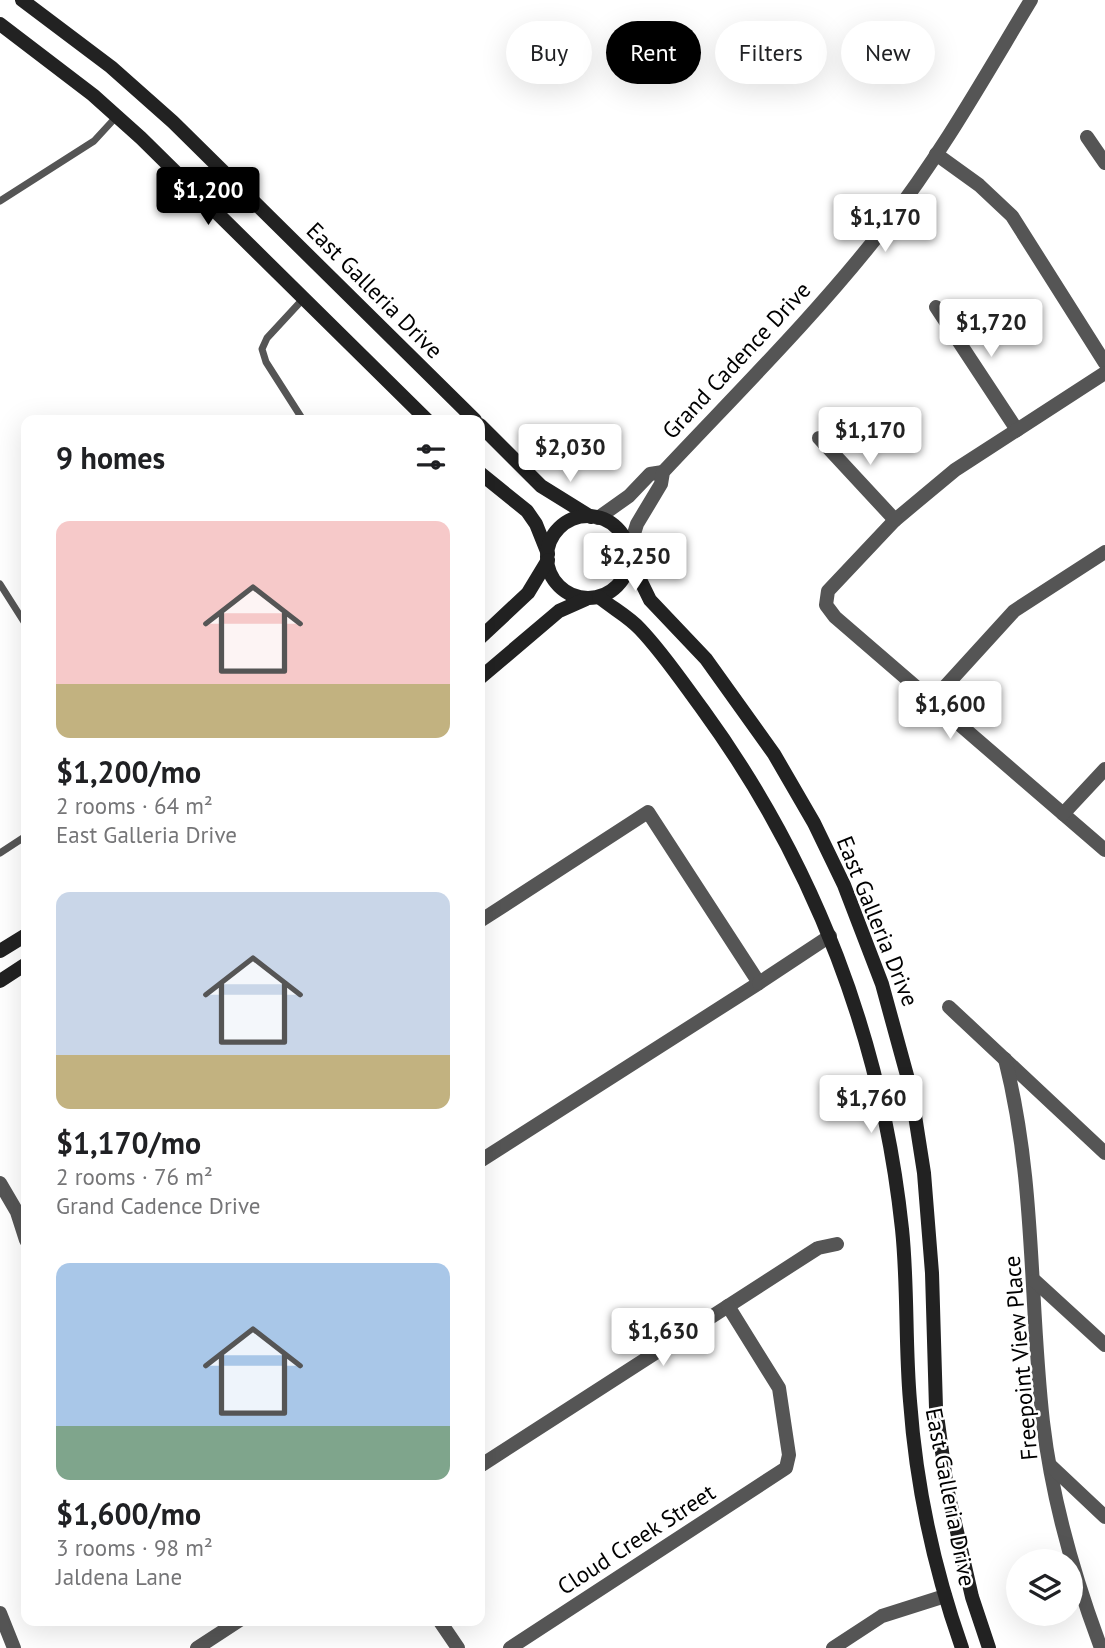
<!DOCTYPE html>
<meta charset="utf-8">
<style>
:root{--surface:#fff;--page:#f6f6f6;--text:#202124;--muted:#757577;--accent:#000}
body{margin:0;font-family:"PT Sans",sans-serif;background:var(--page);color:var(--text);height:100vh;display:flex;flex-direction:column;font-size:26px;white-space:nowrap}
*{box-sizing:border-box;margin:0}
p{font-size:23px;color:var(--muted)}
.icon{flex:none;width:38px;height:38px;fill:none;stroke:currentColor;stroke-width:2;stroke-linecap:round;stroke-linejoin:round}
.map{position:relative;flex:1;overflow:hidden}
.side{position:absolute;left:21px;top:415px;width:464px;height:1211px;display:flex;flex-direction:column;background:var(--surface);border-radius:14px;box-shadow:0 7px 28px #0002}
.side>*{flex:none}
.hud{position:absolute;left:506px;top:21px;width:494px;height:63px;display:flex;gap:14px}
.controls{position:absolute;left:1006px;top:1549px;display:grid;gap:14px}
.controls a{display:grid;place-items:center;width:77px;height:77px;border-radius:50%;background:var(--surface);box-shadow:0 7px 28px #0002;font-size:35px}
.price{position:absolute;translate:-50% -60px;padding:0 16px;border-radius:7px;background:#fff;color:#222;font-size:23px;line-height:46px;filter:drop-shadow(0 2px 4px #0008)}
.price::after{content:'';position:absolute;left:50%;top:42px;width:21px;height:16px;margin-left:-10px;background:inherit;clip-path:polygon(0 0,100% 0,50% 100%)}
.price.on{background:var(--accent);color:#fff}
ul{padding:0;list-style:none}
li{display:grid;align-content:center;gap:14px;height:371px;padding:0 35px}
li span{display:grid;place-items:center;height:217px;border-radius:14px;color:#555}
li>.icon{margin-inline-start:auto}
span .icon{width:126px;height:126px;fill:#fffc;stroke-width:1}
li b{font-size:30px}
h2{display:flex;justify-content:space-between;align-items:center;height:84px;padding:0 35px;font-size:30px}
.pill{padding:0 24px;border-radius:32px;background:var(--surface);box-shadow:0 7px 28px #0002;font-size:24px;line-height:63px}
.pill.on{background:var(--accent);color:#fff}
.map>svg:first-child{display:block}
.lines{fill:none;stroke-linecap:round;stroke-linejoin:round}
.service{stroke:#555;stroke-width:7}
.minor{stroke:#555;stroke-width:14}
.tertiary{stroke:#555;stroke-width:14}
.secondary{stroke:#222;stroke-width:14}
.labels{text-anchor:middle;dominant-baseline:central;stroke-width:5;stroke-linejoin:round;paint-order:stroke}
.street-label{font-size:23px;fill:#000;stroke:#fff}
</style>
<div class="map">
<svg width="1105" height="1648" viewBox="0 0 1105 1648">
<rect width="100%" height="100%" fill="#fff"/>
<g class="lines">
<g class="service">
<path d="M 0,201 L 94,141 L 117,116"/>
<path d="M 303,420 L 266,362 L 262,349 L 267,338 L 304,298"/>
<path d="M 0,584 L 26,625"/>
<path d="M 0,853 L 26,836"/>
</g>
<g class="minor">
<path d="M 1087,137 L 1105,163"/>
<path d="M 936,154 L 979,185 L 1012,216 L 1105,363"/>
<path d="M 936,307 L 1017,430"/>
<path d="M 1105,373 L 955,470 L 895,520 L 828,591 L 826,605 L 835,617 L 1105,850"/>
<path d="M 819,438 L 895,520"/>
<path d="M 931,702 L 1014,611 L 1105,552"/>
<path d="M 1063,814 L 1105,769"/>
<path d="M 480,921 L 648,812 L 759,983 L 480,1161"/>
<path d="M 759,983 L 830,936"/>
<path d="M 949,1007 L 1105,1153"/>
<path d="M 1005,1059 C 1036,1182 1029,1299 1043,1422 C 1052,1499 1074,1576 1101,1648"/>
<path d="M 0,1183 L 17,1212 L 26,1240"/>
<path d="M 1035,1281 L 1105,1345"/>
<path d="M 480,1466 L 818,1248 L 837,1244"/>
<path d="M 1051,1466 L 1105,1517"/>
<path d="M 0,1613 L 14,1648"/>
<path d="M 439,1620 L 458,1648"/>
<path d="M 197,1648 L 240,1620"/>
<path d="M 510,1648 L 786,1468 L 789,1455 L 779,1388 L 728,1306"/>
<path d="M 833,1648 L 882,1616 L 945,1596"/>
</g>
<g class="tertiary">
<path d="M 598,518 L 629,496 L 650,474 L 663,472"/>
<path d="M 629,550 L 637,524 L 661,484 L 663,472 C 739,391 819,312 887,224 C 942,153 985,76 1031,0"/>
</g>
<g class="secondary">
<path d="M 22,0 L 111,67 L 173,122 L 475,420"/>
<path d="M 0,24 L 93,95 L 141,138 L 427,420"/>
<path d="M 480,425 L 541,486 L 591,517"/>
<path d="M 480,473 L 527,511 L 536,524 L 548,554"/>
<circle cx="588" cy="557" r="41"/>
<path d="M 629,557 L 650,600 L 706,659 L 774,754 L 814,823 L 844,885 L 882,984 L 911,1090 L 924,1173 L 932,1273 L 936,1408 L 947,1488 L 972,1597 L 989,1648"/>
<path d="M 599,597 C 612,608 628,616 640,629 C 663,653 683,683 703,710 C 815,864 882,1040 902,1229 C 908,1286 905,1344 910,1401 C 916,1484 934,1569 962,1648"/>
<path d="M 480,638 L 528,593 L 548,560"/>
<path d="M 480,678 L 559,611 L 586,599"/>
<path d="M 0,951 L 26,935"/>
<path d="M 0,981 L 26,964"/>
</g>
</g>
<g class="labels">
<g class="street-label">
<text transform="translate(375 290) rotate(45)">East Galleria Drive</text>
<text transform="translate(736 360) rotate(-47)">Grand Cadence Drive</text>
<text transform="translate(878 921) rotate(68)">East Galleria Drive</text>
<text transform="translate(1020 1358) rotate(-95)">Freepoint View Place</text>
<text transform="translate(951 1497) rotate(79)">East Galleria Drive</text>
<text transform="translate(636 1539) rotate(-33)">Cloud Creek Street</text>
</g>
</g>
</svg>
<div class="controls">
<a><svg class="icon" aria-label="layers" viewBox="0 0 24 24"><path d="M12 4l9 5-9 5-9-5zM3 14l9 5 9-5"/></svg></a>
</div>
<b class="price on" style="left:208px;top:227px">$1,200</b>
<b class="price" style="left:885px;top:254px">$1,170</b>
<b class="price" style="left:991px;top:359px">$1,720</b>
<b class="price" style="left:870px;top:467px">$1,170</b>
<b class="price" style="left:570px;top:484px">$2,030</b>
<b class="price" style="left:635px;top:593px">$2,250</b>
<b class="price" style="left:950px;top:741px">$1,600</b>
<b class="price" style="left:871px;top:1135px">$1,760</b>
<b class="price" style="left:663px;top:1368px">$1,630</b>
<div class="hud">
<a class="pill">Buy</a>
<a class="pill on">Rent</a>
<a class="pill">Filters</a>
<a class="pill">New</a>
</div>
<section class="side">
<h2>9 homes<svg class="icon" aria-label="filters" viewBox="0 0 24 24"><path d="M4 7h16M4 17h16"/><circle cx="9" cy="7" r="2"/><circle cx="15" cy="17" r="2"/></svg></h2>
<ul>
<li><span style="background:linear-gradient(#f6c9c9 75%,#c2b280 0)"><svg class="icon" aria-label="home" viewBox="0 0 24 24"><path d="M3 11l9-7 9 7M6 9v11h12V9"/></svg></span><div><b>$1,200/mo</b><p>2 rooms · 64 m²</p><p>East Galleria Drive</p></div></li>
<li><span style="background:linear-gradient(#c9d6e8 75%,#c2b280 0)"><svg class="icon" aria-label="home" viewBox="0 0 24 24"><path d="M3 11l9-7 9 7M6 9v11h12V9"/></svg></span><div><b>$1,170/mo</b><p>2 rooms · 76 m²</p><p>Grand Cadence Drive</p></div></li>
<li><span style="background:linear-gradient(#a9c7e8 75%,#7fa58c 0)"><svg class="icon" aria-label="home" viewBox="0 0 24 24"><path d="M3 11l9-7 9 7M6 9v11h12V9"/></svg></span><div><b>$1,600/mo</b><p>3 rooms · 98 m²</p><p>Jaldena Lane</p></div></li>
</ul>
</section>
</div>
